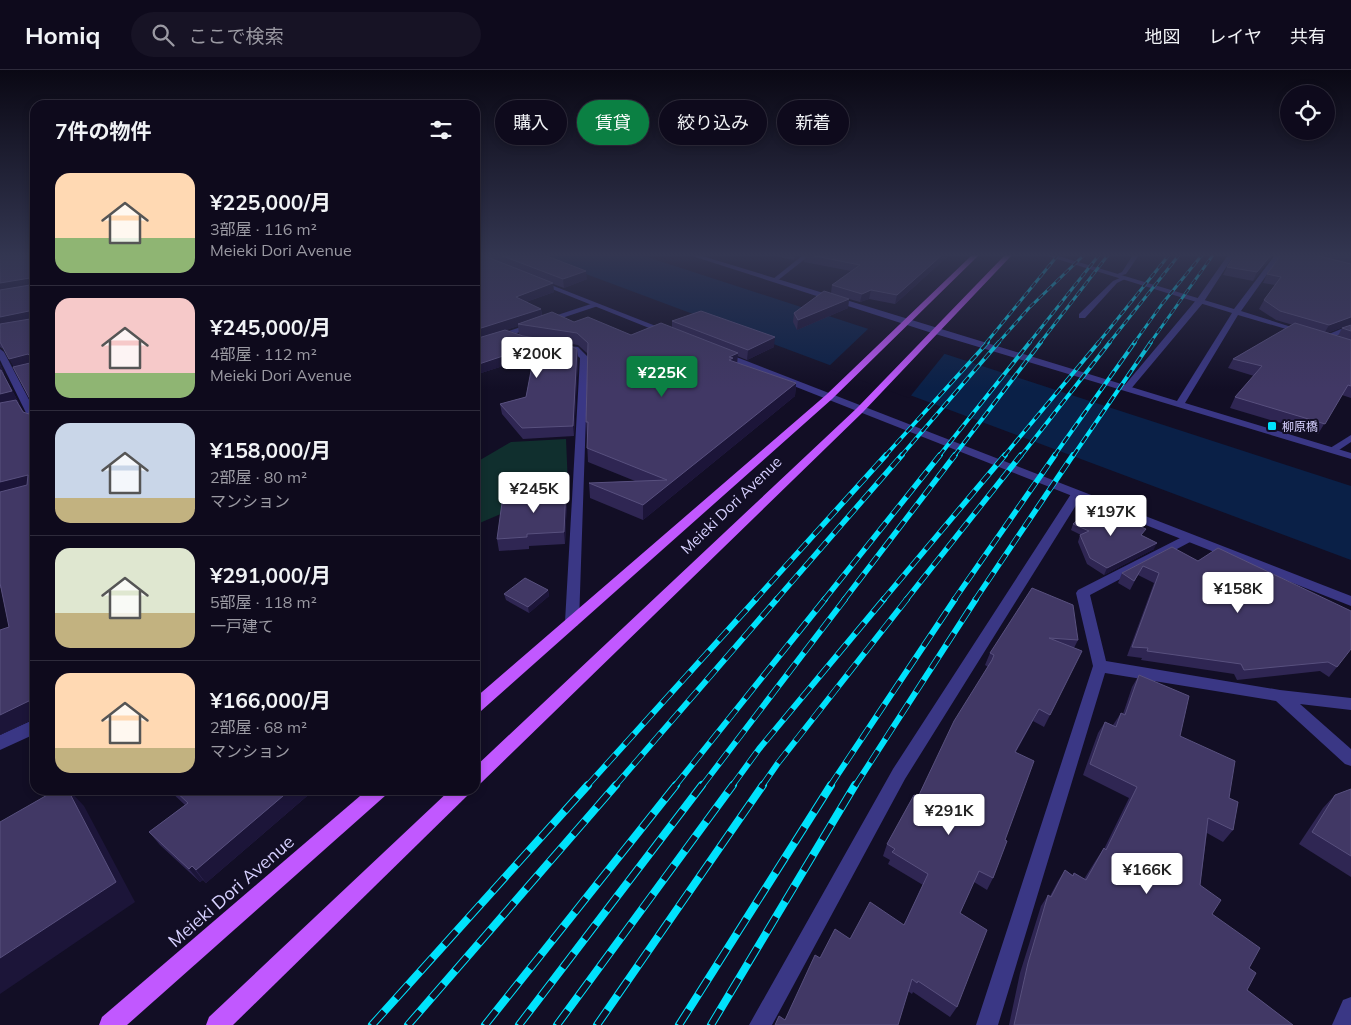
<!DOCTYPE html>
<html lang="ja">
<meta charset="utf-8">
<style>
:root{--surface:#0e0a1c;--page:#171325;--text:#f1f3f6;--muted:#9b9aa3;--line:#2e2b3b;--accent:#0b8043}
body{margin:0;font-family:Mulish,"Noto Sans JP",sans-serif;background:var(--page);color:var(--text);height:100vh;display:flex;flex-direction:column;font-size:19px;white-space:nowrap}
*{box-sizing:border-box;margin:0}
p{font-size:16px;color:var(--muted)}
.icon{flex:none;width:28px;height:28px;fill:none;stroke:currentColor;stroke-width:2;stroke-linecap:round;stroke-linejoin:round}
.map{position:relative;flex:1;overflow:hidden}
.panel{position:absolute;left:30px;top:30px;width:450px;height:695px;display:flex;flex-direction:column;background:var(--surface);border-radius:15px;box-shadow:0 2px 8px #0003,0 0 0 1px var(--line)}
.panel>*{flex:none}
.banner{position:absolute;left:495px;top:30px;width:475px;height:45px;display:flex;gap:10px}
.tools{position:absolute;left:1280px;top:15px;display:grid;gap:10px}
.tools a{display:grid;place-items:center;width:55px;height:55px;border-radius:50%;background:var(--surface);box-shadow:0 2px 8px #0003,0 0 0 1px var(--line);font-size:25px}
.price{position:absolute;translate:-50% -42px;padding:0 11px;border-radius:5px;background:#fff;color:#222;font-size:16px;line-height:32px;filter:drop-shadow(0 1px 2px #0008)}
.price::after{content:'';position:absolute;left:50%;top:30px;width:15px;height:11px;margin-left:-8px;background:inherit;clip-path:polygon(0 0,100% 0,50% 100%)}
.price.current{background:var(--accent);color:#fff}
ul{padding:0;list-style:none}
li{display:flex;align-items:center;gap:15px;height:125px;padding:0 25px}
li+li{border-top:1px solid var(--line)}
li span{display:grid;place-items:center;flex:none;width:140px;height:100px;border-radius:15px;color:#555}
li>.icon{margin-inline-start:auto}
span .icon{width:60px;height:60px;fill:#fffc;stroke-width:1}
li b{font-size:21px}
h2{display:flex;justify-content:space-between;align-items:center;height:60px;padding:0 25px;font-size:21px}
.chip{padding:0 18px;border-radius:22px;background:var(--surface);box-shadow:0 2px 8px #0003,0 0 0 1px var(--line);font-size:18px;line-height:45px}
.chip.current{background:var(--accent);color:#fff}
header{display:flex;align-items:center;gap:30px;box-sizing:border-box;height:70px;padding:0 25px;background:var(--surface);border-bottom:1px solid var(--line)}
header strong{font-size:24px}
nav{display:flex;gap:28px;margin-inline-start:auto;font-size:18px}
.search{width:350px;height:45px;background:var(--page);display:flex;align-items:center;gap:12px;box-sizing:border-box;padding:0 18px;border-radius:28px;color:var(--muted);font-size:19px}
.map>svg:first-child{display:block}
.green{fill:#102f2e}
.water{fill:#0a2047}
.pier{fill:#120e25}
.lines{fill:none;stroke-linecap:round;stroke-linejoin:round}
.service{fill:#3a3785;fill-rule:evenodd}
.minor{fill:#3a3785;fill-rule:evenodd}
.tertiary{fill:#3a3785;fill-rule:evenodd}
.primary{fill:#c158ff;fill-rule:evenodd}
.rail-far4-casing{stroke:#00e2fc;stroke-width:3}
.rail-far3-casing{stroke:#00e2fc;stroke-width:4}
.rail-far2-casing{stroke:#00e2fc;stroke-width:5.5}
.rail-far1-casing{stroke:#00e2fc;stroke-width:6}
.rail-casing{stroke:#00e2fc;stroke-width:8}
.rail-far4{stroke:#120e25;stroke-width:2;stroke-dasharray:6;stroke-linecap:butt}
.rail-far3{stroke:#120e25;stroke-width:2.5;stroke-dasharray:8;stroke-linecap:butt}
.rail-far2{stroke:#120e25;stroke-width:4;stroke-dasharray:11;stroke-linecap:butt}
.rail-far1{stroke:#120e25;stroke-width:4.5;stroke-dasharray:14;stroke-linecap:butt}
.rail{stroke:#120e25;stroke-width:6;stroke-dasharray:18;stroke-linecap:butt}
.wall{fill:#2f2653;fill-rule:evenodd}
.shaded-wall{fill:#1c1539}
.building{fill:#413865;stroke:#58507e}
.poi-dot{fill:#00e2fc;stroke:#120e25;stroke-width:2}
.labels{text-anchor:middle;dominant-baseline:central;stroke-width:4;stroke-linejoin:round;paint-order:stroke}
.far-poi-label{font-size:12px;fill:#d7d1ff;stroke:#120e25;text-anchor:start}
.street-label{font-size:15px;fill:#d7d1ff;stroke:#120e25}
.near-street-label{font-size:18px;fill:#d7d1ff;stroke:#120e25}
</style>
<header>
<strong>Homiq</strong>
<div class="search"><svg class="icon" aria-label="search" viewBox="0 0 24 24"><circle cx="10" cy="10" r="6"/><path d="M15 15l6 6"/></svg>ここで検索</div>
<nav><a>地図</a><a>レイヤ</a><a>共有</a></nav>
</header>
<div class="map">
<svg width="1351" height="955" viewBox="0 0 1351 955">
<rect width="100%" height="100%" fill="#120e25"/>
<path class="green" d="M 566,369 L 568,416 L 546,416 L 533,430 L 475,455 L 475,393 L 511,372 Z"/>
<path class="water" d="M 535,185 L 641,185 L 1351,416 L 1351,490 Z"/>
<path class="pier" d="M 869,258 L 946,282 L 909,328 L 827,298 Z"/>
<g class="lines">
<g class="service">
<path d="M 1133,185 L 1139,185 L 1126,204 L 1115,207 L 1115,205 L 1122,202 Z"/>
<path d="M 1122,207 L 1127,208 L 1117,213 L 1085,248 L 1079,248 L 1079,244 L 1113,211 Z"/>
</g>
<g class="minor">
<path d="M 803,185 L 810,185 L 777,211 L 773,211 L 773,209 Z"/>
<path d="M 1228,185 L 1234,185 L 1203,233 L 1130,320 L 1124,320 L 1124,316 L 1197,229 Z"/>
<path d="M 594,233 L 601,235 L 475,277 L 475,272 Z"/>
<path d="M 1351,255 L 1351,260 L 1326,270 L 1319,268 Z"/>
<path d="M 560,275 L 578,277 L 588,287 L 579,552 L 577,556 L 567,556 L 565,552 L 580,288 L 572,281 L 560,279 Z"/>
<path d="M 0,279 L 4,282 L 35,341 L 35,354 L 30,351 L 0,290 Z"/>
<path d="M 1351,365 L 1351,372 L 1336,382 L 1328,382 L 1327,380 Z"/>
<path d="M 1077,421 L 1083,424 L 905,709 L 772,955 L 749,955 L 893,699 L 1071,424 Z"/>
<path d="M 1188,464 L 1194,468 L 1192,471 L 1090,525 L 1106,591 L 1280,620 L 1351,628 L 1351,640 L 1300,634 L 1351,679 L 1351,696 L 1345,694 L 1276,631 L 1105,603 L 998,955 L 976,955 L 1093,596 L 1076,523 L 1078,520 Z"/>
<path d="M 35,649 L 35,664 L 0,680 L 0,665 Z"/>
<path d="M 1351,927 L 1351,955 L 1332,955 L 1343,930 Z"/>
</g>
<g class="tertiary">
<path d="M 689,185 L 699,185 L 1177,331 L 1232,243 L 1044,185 L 1055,185 L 1234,239 L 1275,185 L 1281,185 L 1241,241 L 1307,262 L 1303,264 L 1238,245 L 1185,333 L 1351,383 L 1351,389 L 932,263 Z"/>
<path d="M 537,211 L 541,211 L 671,262 L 664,264 L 537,213 Z"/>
<path d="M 720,283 L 726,283 L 1351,526 L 1351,536 L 720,287 Z"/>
</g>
<g class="primary">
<path d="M 972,185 L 979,185 L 832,329 L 481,641 L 475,643 L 475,628 L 826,325 Z"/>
<path d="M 1005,185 L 1012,185 L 863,342 L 481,713 L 475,716 L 475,697 L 857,338 Z"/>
<path d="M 367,720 L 389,720 L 386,725 L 127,955 L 99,955 L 102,947 Z"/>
<path d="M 450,720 L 471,720 L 468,725 L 233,955 L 206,955 L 209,947 Z"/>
</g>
<defs>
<g id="rail-far4">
<path d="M 986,273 L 1058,185"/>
<path d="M 998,273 L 1029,238 L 1084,185"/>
<path d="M 1029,273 L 1099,185"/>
<path d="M 1040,273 L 1108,185"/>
<path d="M 1098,273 L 1169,185"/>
<path d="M 1109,273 L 1179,185"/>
<path d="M 1134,273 L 1162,234 L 1202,185"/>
<path d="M 1150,273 L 1213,185"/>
</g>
<g id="rail-far3">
<path d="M 885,386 L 988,272"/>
<path d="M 901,386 L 999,272"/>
<path d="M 939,386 L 1030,272"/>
<path d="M 954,386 L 1041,272"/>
<path d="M 1004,386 L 1099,272"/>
<path d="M 1021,386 L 1110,272"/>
<path d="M 1054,386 L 1135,272"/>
<path d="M 1073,386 L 1151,272"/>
</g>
<g id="rail-far2">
<path d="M 755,530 L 886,385"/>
<path d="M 776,530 L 902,385"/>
<path d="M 824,530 L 940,385"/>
<path d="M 844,530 L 955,385"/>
<path d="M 883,530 L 1005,385"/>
<path d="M 906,530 L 1021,385"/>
<path d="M 954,530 L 1055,385"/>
<path d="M 975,530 L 1073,385"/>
</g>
<g id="rail-far1">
<path d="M 587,716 L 756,529"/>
<path d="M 615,716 L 777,529"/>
<path d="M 675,716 L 825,529"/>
<path d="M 702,716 L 845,529"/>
<path d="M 732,716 L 759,679 L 884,529"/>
<path d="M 762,716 L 778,693 L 907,529"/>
<path d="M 830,716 L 955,529"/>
<path d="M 855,716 L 976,529"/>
</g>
<g id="rail">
<path d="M 372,955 L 588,715"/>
<path d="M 408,955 L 616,715"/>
<path d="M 485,955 L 676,715"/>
<path d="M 519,955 L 702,715"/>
<path d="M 557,955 L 733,715"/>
<path d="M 597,955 L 763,715"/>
<path d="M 679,955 L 831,715"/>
<path d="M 711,955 L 855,715"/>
</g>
</defs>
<use href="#rail-far4" class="rail-far4-casing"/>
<use href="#rail-far3" class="rail-far3-casing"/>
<use href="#rail-far2" class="rail-far2-casing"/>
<use href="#rail-far1" class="rail-far1-casing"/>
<use href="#rail" class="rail-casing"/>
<use href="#rail-far4" class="rail-far4"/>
<use href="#rail-far3" class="rail-far3"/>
<use href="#rail-far2" class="rail-far2"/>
<use href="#rail-far1" class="rail-far1"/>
<use href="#rail" class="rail"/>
</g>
<g class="wall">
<path d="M 0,185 L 35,185 L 35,648 L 0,665 L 0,560 L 9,557 L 1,518 L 0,518 L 0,294 L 4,304 L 3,304 L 19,333 L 18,333 L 24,342 L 29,344 L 30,329 L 14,297 L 5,280 L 0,277 Z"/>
<path d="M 475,185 L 544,185 L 587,209 L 564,218 L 553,214 L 554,222 L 526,232 L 541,239 L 542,245 L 631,265 L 672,257 L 672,251 L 774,277 L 747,290 L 737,286 L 737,293 L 796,313 L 795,326 L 643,450 L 590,428 L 589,413 L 635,411 L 588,392 L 586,352 L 588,284 L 578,275 L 565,273 L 577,279 L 578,289 L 574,366 L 523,369 L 502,344 L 500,334 L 526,327 L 534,286 L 478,304 L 475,302 ZM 518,256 L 519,264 L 506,260 Z"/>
<path d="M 769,185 L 800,185 L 794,190 Z"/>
<path d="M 805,185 L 949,185 L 895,234 L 869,229 L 860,232 L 849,229 L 848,238 L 797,260 L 793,252 L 794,243 L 831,223 L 832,215 L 851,201 L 804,192 Z"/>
<path d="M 1235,185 L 1273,185 L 1253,211 L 1223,205 L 1227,197 Z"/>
<path d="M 1281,185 L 1351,185 L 1351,254 L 1327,263 L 1338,266 L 1342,258 L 1351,255 L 1351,328 L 1342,325 L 1318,364 L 1230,338 L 1235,327 L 1254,306 L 1228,298 L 1233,289 L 1293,255 L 1276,250 L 1259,239 L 1264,230 L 1275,215 L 1263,213 L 1267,204 Z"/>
<path d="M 566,417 L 567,429 L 565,474 L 529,476 L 529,479 L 499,481 L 497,469 L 512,433 L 521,428 L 538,423 Z"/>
<path d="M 1073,454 L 1143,466 L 1154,479 L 1104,505 L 1087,494 L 1078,472 L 1080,465 L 1081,465 L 1071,460 Z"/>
<path d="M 1172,477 L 1337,597 L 1329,607 L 1320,601 L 1237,610 L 1234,604 L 1141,590 L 1142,588 L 1127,586 L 1154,513 L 1138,505 L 1130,520 L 1118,513 L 1122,503 Z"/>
<path d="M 1032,518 L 1078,570 L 1074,578 L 1082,581 L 1044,657 L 1033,651 L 1016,682 L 1005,770 L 993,808 L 987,820 L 974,812 L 960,843 L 957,937 L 950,947 L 913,922 L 912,924 L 908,921 L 785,950 L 820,888 L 850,869 L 904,855 L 923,815 L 888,794 L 890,790 L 883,786 L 887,774 L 918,727 L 988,597 L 985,595 L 990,583 Z"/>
<path d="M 548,520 L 549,526 L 529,543 L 506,530 L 504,524 Z"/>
<path d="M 1139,605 L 1180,666 L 1229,728 L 1233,760 L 1223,772 L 1207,763 L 1200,815 L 1212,844 L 1249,898 L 1247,920 L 1293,955 L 1009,955 L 1020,903 L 1041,836 L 1048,825 L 1050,826 L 1058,811 L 1065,800 L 1072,805 L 1074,803 L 1084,809 L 1096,790 L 1104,778 L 1104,779 L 1129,728 L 1083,705 L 1098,663 L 1105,652 L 1113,655 L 1121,643 L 1123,644 L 1132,617 Z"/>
<path d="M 1351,719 L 1351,807 L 1299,774 L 1323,738 L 1335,725 Z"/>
<path d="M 169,720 L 314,720 L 206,813 L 203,810 L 200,812 L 160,775 L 149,762 L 185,735 Z"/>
</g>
<g class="shaded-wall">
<path d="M 794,185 L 800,185 L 794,190 Z"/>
<path d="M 942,185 L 949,185 L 895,234 L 897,225 Z"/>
<path d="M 1271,185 L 1273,185 L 1253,211 L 1257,202 Z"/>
<path d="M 586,201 L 587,209 L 564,218 L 563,209 Z"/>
<path d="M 30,208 L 35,217 L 0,224 L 0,213 Z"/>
<path d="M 553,213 L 554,222 L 517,235 L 516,227 Z"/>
<path d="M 871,220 L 869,229 L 860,232 L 862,224 Z"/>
<path d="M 849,229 L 848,238 L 797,260 L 798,250 Z"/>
<path d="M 541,239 L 542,248 L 518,254 L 518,256 L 475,270 L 475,260 Z"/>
<path d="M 29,241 L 35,251 L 0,258 L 0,247 Z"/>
<path d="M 1351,247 L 1351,254 L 1324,264 L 1329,255 Z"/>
<path d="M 775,267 L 774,277 L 747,290 L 748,280 Z"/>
<path d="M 536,275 L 537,285 L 478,304 L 476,295 Z"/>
<path d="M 577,279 L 578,289 L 574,366 L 573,356 Z"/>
<path d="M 738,283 L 737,296 L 732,301 L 729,287 Z"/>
<path d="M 28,284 L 35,295 L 16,300 L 9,289 Z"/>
<path d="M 0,294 L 4,304 L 3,304 L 19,333 L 0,337 Z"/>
<path d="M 796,313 L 795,326 L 643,450 L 643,435 Z"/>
<path d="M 28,405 L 35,416 L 0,427 L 0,412 Z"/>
<path d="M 566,417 L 567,429 L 565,474 L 564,462 Z"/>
<path d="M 35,457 L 35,478 L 30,458 Z"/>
<path d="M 1157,473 L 1154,479 L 1104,505 L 1107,498 Z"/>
<path d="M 548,520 L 549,526 L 529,543 L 528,537 Z"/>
<path d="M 35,628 L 35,648 L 0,665 L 0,645 Z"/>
<path d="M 1039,639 L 1033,651 L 1009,694 L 1015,682 Z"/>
<path d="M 68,720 L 69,720 L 84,736 L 135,832 L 0,924 L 0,888 Z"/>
<path d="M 290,720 L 314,720 L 206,813 L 196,800 Z"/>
<path d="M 192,796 L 203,810 L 200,812 L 189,799 Z"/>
</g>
<g class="building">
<path d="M 0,185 L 35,185 L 35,457 L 30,458 L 35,478 L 35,628 L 0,645 L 0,560 L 9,557 L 0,513 L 0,422 L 27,415 L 28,405 L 0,412 L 0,333 L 16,330 L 23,342 L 29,344 L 30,329 L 13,297 L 30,293 L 30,286 L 28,284 L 9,289 L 0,272 L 0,254 L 30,249 L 31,243 L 29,241 L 0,247 L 0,220 L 30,215 L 32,209 L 30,208 L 0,213 Z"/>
<path d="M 475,185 L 482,185 L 553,213 L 516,227 L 541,239 L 475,260 Z"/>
<path d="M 500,185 L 544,185 L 586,201 L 563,209 Z"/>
<path d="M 810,185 L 942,185 L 897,225 L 871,220 L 862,224 L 832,215 L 860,195 Z"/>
<path d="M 1235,185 L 1271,185 L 1257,202 L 1227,197 Z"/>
<path d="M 1281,185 L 1315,185 L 1351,194 L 1351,247 L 1329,255 L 1280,241 L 1264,230 L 1281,207 L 1267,204 Z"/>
<path d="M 824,221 L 849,229 L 798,250 L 794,243 Z"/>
<path d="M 701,241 L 775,267 L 748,280 L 672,251 Z"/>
<path d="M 552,242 L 574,252 L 588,247 L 631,265 L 661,253 L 738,283 L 729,287 L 733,288 L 729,290 L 796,313 L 643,435 L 589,413 L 667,410 L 587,378 L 588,352 L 586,352 L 588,273 L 577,263 L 518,254 Z"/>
<path d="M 1295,253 L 1351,270 L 1351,316 L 1348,315 L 1325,354 L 1235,327 L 1262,296 L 1233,289 Z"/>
<path d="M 1351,255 L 1351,261 L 1342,258 Z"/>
<path d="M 505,260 L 523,266 L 562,272 L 577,279 L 573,356 L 522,358 L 500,334 L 526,327 L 536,275 L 476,295 L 475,294 L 475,269 Z"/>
<path d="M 0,300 L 1,300 L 12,321 L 0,324 Z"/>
<path d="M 566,417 L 564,462 L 527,464 L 527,467 L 497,469 L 502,433 L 512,433 L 512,429 L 521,428 L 522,423 L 538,423 L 538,418 Z"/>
<path d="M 1092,436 L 1146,459 L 1141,465 L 1157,473 L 1107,498 L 1090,488 L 1080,465 L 1089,461 L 1073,454 Z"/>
<path d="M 1172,477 L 1198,491 L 1218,478 L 1351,541 L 1351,579 L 1337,597 L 1328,592 L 1244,600 L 1241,594 L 1147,581 L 1148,578 L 1132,577 L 1159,503 L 1143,496 L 1134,511 L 1122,503 Z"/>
<path d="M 525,508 L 548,520 L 528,537 L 504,524 Z"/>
<path d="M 1032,518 L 1073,535 L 1078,570 L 1049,568 L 1082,581 L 1050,645 L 1039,639 L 1015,682 L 1034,691 L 1005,770 L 1007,771 L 993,808 L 979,801 L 960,843 L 987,860 L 957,937 L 918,911 L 917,913 L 912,909 L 898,955 L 775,955 L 779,946 L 785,950 L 815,885 L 820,888 L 835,859 L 850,869 L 870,832 L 904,855 L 928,804 L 892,782 L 895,779 L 887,774 L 914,725 L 918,727 L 954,651 L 992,590 L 994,585 L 990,583 Z"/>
<path d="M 1139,605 L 1189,626 L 1180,666 L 1235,691 L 1229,728 L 1238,732 L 1233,760 L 1208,748 L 1200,815 L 1221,830 L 1212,844 L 1260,878 L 1249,898 L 1256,903 L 1247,920 L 1293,955 L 1014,955 L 1028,893 L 1048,825 L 1051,827 L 1065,800 L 1073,806 L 1074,803 L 1086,810 L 1104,778 L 1106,780 L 1137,717 L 1090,694 L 1105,652 L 1116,657 L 1121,643 L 1125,645 Z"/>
<path d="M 1351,719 L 1351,786 L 1312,762 L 1335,725 Z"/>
<path d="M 56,720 L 68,720 L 116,812 L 0,888 L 0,752 Z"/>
<path d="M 174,720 L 290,720 L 196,800 L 192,796 L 189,799 L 149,762 L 188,733 Z"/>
</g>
<linearGradient id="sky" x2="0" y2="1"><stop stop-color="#0a0814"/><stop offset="0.58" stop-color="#333651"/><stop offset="1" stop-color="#333651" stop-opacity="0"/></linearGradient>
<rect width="1351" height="319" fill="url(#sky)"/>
<rect class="poi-dot" x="1267" y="351" width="10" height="10" rx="2.5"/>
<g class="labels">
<g class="far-poi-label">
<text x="1282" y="356">柳原橋</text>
</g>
<g class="street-label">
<text transform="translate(731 435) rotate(-44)">Meieki Dori Avenue</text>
</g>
<g class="near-street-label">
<text transform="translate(231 821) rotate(-41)">Meieki Dori Avenue</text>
</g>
</g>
</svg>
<div class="tools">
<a><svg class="icon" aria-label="locate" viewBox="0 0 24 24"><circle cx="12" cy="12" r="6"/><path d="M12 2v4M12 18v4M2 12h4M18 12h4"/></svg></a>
</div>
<b class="price" style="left:537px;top:309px">¥200K</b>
<b class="price current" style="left:662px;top:328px">¥225K</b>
<b class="price" style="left:534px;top:444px">¥245K</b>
<b class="price" style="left:1111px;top:467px">¥197K</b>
<b class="price" style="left:1238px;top:544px">¥158K</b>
<b class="price" style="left:949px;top:766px">¥291K</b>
<b class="price" style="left:1147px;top:825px">¥166K</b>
<div class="banner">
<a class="chip">購入</a>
<a class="chip current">賃貸</a>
<a class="chip">絞り込み</a>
<a class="chip">新着</a>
</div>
<section class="panel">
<h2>7件の物件<svg class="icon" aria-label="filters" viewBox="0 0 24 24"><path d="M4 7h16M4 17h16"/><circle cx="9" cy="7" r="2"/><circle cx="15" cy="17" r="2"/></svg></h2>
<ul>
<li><span style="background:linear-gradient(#ffd9b3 65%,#8fb573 0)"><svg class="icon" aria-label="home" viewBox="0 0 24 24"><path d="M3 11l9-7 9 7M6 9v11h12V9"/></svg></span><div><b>¥225,000/月</b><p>3部屋 · 116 m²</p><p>Meieki Dori Avenue</p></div></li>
<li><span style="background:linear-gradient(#f6c9c9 75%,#8fb573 0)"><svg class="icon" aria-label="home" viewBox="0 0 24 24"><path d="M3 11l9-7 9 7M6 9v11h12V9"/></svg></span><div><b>¥245,000/月</b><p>4部屋 · 112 m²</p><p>Meieki Dori Avenue</p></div></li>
<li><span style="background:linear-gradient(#c9d6e8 75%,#c2b280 0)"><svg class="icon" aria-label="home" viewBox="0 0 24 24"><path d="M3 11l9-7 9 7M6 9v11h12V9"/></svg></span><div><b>¥158,000/月</b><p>2部屋 · 80 m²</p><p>マンション</p></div></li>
<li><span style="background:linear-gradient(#dfe7d0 65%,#c2b280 0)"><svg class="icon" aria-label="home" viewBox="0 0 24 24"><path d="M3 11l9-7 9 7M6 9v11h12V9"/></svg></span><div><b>¥291,000/月</b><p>5部屋 · 118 m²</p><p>一戸建て</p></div></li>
<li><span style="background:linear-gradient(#ffd9b3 75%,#c2b280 0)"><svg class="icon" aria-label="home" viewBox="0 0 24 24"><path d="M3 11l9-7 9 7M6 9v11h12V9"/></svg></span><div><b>¥166,000/月</b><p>2部屋 · 68 m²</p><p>マンション</p></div></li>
</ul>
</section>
</div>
